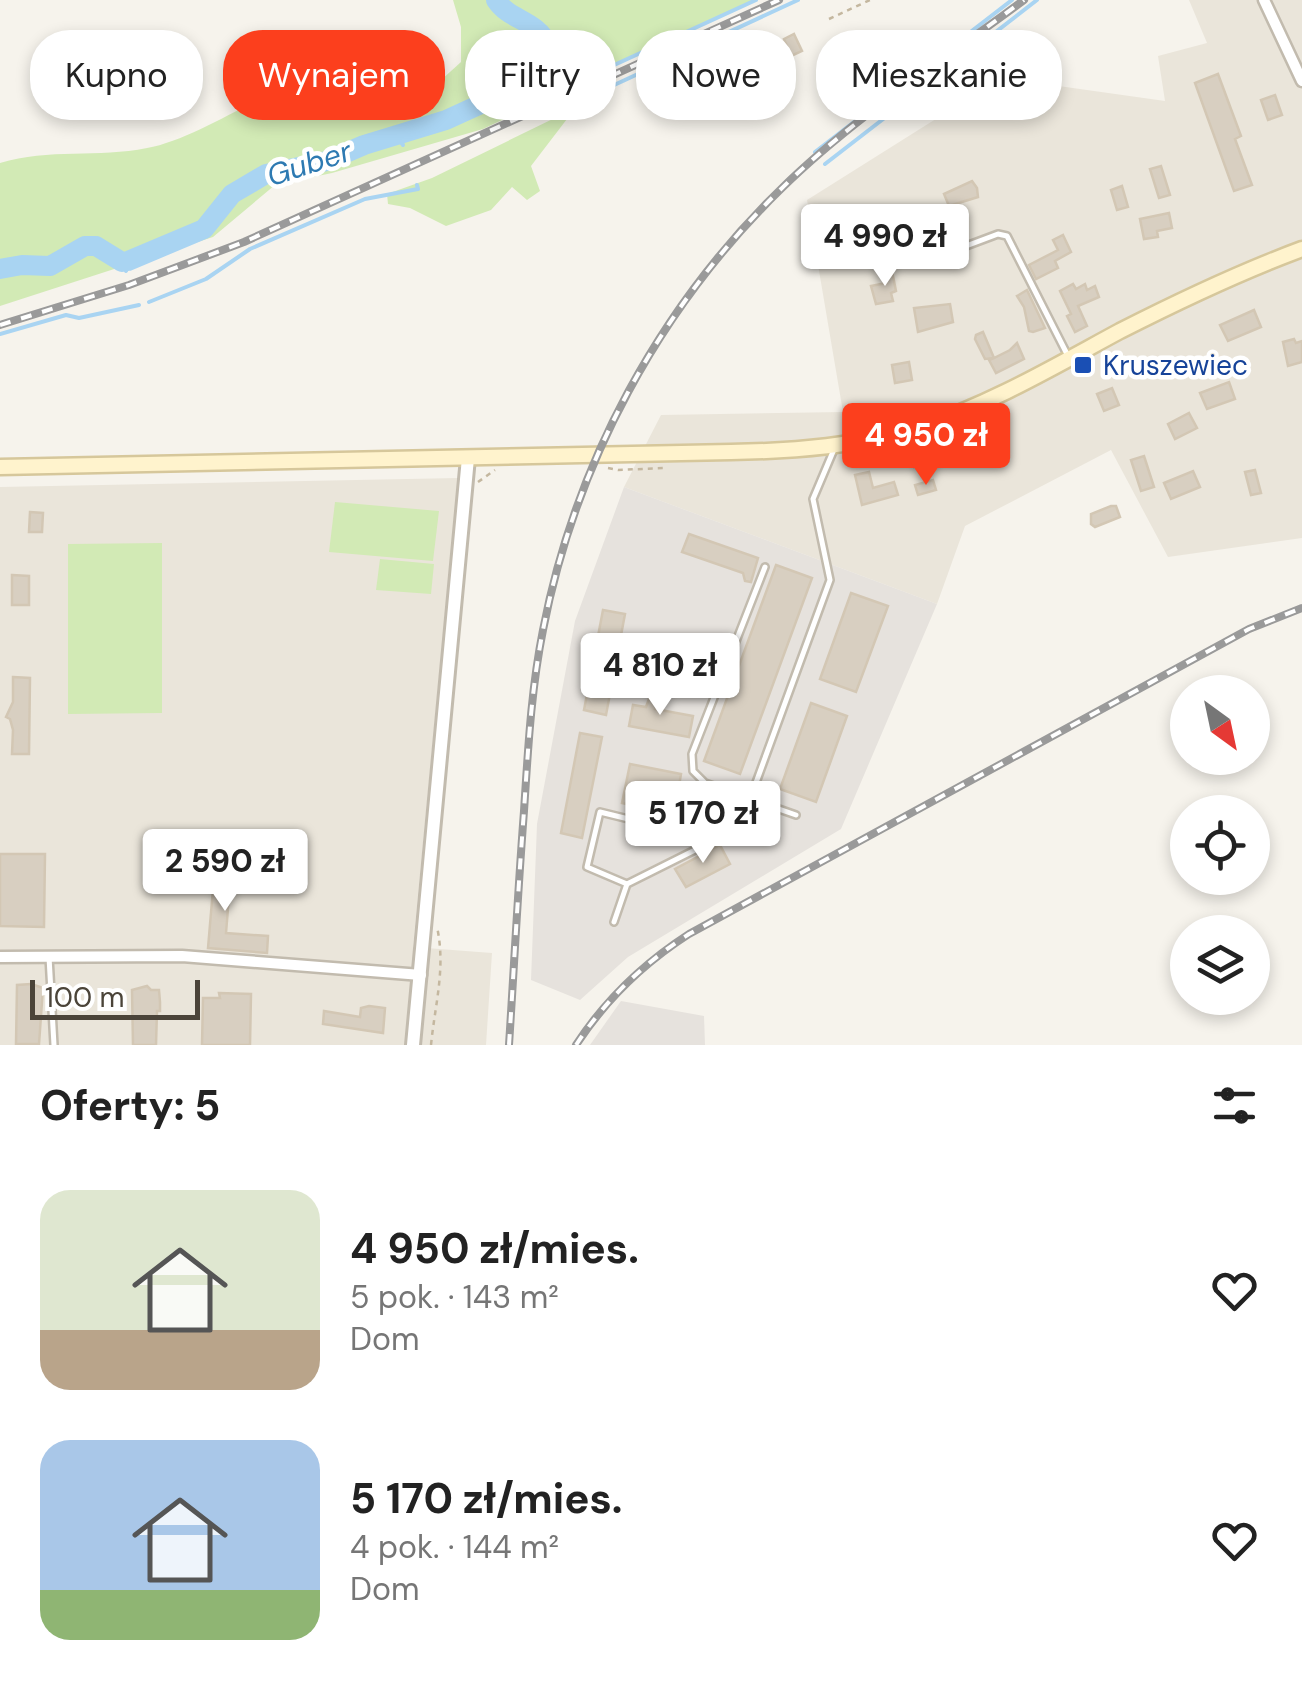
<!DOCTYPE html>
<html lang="pl">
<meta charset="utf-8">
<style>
:root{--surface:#fff;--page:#f2f2f2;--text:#222;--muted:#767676;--accent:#fc3f1d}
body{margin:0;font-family:"DM Sans",sans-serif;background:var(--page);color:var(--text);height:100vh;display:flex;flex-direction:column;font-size:38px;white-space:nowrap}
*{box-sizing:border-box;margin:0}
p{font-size:32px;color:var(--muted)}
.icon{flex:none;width:55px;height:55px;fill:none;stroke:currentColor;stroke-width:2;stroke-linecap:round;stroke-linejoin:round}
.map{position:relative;height:1045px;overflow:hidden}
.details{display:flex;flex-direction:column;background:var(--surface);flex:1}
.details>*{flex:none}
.banner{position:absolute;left:30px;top:30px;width:1242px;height:90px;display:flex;gap:20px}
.needle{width:65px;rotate:147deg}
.tools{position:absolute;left:1170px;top:675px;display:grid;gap:20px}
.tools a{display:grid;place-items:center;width:100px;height:100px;border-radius:50%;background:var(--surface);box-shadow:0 5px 15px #0003;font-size:50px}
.scale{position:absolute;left:30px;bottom:25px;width:170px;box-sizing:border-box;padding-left:10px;border:5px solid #4b4439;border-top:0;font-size:28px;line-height:35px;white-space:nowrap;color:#4b4439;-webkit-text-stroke:8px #fff;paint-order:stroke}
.price{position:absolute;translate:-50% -85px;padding:0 22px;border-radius:10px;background:#fff;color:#222;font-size:32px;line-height:65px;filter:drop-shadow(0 2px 5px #0008)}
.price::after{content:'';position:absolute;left:50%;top:60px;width:30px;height:22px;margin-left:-15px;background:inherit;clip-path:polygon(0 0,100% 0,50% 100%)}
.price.on{background:var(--accent);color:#fff}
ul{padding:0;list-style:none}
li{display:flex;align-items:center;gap:30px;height:250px;padding:0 40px}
li span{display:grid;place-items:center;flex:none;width:280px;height:200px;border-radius:30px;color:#555}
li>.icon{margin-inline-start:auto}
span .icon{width:120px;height:120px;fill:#fffc;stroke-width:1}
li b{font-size:42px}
h2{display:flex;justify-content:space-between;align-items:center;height:120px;padding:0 40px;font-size:42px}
.chip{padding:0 35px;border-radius:40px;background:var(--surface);box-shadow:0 5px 15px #0003;font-size:35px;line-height:90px}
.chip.on{background:var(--accent);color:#fff}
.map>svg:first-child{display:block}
.residential{fill:#eae5da}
.industrial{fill:#e6e2dd}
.green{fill:#d2eab5}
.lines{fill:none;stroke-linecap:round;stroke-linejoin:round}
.stream{stroke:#a9d4f2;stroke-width:4}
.river{stroke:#a9d4f2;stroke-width:20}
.building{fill:#d8cfc1;stroke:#d3c7b4;stroke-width:2.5}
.service-casing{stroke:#c2bbae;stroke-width:10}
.minor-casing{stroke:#c2bbae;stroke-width:15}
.tertiary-casing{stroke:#c2bbae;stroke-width:18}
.secondary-casing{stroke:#d6c79b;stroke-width:19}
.path{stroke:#c4b79f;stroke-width:2.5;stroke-dasharray:5 5;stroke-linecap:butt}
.service{stroke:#fff;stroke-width:5}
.minor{stroke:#fff;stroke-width:10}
.tertiary{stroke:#fff;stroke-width:12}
.secondary{stroke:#fff3cd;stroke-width:14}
.rail-casing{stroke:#9a9a9a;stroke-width:8}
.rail{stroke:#fff;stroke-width:4;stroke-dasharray:11;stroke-linecap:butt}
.transit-dot{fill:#1a4fb4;stroke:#fff;stroke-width:4}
.labels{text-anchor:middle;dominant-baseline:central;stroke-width:9;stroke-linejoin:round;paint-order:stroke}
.transit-label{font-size:28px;fill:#164399;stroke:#fff;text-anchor:start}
.water-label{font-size:30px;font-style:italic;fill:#2e7ab2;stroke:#fff}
</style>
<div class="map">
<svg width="1302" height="1045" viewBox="0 0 1302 1045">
<rect width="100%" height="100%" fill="#f6f3ec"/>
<g class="residential">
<path d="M 1189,0 L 1302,0 L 1302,538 L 1168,557 L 1111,450 L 965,526 L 937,604 L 624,487 L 661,415 L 843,412 L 807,200 L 1001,78 L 1165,101 L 1158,56 L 1207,43 Z"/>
<path d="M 458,478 L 413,947 L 492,953 L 486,1045 L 0,1045 L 0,487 Z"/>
</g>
<g class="industrial">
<path d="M 624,487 L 937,604 L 841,829 L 628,957 L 580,1000 L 531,980 L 537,824 L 575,621 Z"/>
<path d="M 621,1001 L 704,1016 L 705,1045 L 590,1045 Z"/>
</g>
<g class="green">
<path d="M 453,0 L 754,0 L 483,129 L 332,173 L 275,185 L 213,237 L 0,306 L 0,163 C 49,148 98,158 147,148 C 186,141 240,108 276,90 L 292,52 L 318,51 L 397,99 L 429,91 L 461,62 L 461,27 Z"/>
<path d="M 580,102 L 531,166 L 540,191 L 527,200 L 512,187 L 491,210 L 446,226 L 410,208 L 388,204 L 387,194 L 432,178 L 565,113 Z"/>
<path d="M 335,502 L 439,511 L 433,561 L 329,552 Z"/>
<path d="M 162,543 L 162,713 L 68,714 L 68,544 Z"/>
<path d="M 380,559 L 434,564 L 431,594 L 376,590 Z"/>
</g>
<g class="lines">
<g class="stream">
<path d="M 588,77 L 756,0"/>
<path d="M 586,98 L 798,0"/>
<path d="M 396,135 L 403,145"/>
<path d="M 815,152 L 1012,0"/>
<path d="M 825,164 L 1037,0"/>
<path d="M 122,262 L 126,271"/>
<path d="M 149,302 L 206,279 L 250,249 L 365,199 L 418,189 L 417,185"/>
<path d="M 0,334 L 66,315 L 79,318 L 139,305"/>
</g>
<path class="river" d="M 0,269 L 22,265 L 50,266 L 85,246 L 96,246 L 122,262 L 128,261 L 204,229 L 232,194 L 266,174 L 327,161 L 364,145 L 446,120 L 518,87 L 540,69 L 549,46 C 535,18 511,22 496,0"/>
</g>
<g class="building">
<path d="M 794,34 L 802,51 L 791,56 L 784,39 Z"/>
<path d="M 1218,74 L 1241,136 L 1235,139 L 1252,185 L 1234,191 L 1195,83 Z"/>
<path d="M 1275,95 L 1282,115 L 1268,120 L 1261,100 Z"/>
<path d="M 1161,166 L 1170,195 L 1159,198 L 1150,169 Z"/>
<path d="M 972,181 L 977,188 L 978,197 L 949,206 L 944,194 Z"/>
<path d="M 1122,186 L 1128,207 L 1117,210 L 1111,190 Z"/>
<path d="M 1169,213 L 1172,228 L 1157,231 L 1158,237 L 1144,239 L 1140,219 Z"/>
<path d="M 920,222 L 928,222 L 932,236 L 915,241 L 911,227 Z"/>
<path d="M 1063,235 L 1071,252 L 1055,261 L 1058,268 L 1036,279 L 1029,265 L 1058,250 L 1053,240 Z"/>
<path d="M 892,271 L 896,291 L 891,293 L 893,301 L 876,304 L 871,286 L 886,283 L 884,272 Z"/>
<path d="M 1073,284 L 1076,289 L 1085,284 L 1087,290 L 1095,286 L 1099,297 L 1078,306 L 1087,326 L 1075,332 L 1067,316 L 1071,314 L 1060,291 Z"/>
<path d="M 1027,290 L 1045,328 L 1033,332 L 1029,331 L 1024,307 L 1017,296 Z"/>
<path d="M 950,304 L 953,322 L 918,332 L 914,308 Z"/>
<path d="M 1254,310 L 1261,327 L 1228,341 L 1220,325 Z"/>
<path d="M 983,332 L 994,358 L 1010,350 L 1017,343 L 1024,359 L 996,373 L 989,360 L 994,358 L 985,359 L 975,339 L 976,335 Z"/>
<path d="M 1294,339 L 1296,343 L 1302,341 L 1302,362 L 1288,366 L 1283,342 Z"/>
<path d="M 909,362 L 912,380 L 895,383 L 892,365 Z"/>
<path d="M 1229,382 L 1235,399 L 1207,409 L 1200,393 Z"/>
<path d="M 1112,388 L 1119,405 L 1104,411 L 1097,394 Z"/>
<path d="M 1189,413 L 1197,428 L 1175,439 L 1168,424 Z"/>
<path d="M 972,432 L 978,446 L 949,457 L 944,444 Z"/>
<path d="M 925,448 L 929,463 L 914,467 L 909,453 Z"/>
<path d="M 1144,456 L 1154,487 L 1141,491 L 1131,460 Z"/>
<path d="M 1255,470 L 1261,493 L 1251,495 L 1245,472 Z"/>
<path d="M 1193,471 L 1200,487 L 1171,499 L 1164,483 Z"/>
<path d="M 869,472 L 873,488 L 894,482 L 898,495 L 862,505 L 855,475 Z"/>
<path d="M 933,480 L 936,490 L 918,495 L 915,485 Z"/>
<path d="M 1111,506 L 1116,506 L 1120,517 L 1095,527 L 1091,524 L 1091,514 Z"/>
<path d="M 30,512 L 43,513 L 42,532 L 29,532 Z"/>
<path d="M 689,534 L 758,558 L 751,582 L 745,581 L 743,573 L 682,552 Z"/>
<path d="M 776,565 L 812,578 L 740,774 L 704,761 Z"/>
<path d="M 12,575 L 29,576 L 29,605 L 12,605 Z"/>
<path d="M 851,593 L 888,606 L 856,692 L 820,679 Z"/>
<path d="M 603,610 L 625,614 L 606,715 L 584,710 Z"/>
<path d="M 13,677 L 30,678 L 29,754 L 12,754 L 13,730 L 10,719 L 6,717 L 13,702 Z"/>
<path d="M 653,688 L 662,691 L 655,709 L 693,716 L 689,737 L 629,726 L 633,705 L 646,707 Z"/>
<path d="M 811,703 L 847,716 L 816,802 L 780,789 Z"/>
<path d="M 580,733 L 602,737 L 582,838 L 561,833 Z"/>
<path d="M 630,764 L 681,774 L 678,792 L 644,785 L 640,807 L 622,803 Z"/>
<path d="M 720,845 L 730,864 L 686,887 L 675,869 Z"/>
<path d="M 0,854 L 45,854 L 44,927 L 0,926 Z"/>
<path d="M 192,869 L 231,872 L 226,933 L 268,936 L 267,953 L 208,948 L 213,889 L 191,887 Z"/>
<path d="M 31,984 L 43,988 L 39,1044 L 16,1044 L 17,985 Z"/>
<path d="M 147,986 L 151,990 L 159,990 L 160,1002 L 160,1011 L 157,1011 L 156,1045 L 133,1045 L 132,990 Z"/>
<path d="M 219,993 L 251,994 L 250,1045 L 202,1045 L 203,998 L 220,998 Z"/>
<path d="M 369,1006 L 385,1008 L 383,1033 L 323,1024 L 324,1011 L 360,1017 L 361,1008 Z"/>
</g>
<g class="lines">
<defs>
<g id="service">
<path d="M 958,249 L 998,234 L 1007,236 L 1068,356"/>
<path d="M 765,567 L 692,754 L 693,771 L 705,783 L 796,815"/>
<path d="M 627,884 L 587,867 L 600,812 L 714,840"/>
<path d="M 614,922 L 627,884 L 733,831 L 750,799 L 830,580 L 813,499 L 835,447"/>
<path d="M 49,957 L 54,1045"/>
</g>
<g id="minor">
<path d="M 1264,0 L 1302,81"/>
<path d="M 0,957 L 182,956 L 421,975"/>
</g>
<path id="tertiary" d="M 413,1045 L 468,458"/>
<path id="secondary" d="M 0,467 L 731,452 C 795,451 859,446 920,427 C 991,404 1055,366 1120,331 C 1179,301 1240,272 1302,249"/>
</defs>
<use href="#service" class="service-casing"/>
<use href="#minor" class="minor-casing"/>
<use href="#tertiary" class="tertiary-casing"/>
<use href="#secondary" class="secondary-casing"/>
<g class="path">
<path d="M 829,19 L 870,0"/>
<path d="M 608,468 L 618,470 L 665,468"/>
<path d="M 478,482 L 495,470"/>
<path d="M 431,1045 C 435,1004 446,968 437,927"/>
</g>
<use href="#service" class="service"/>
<use href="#minor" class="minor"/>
<use href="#tertiary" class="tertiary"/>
<use href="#secondary" class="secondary"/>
<defs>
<g id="rail">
<path d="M 0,325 L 129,285 L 244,242 L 779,0"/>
<path d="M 509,1045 C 514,967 518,889 524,811 C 528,750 531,690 543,630 C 575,464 659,308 780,190 C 853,118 942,61 1024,0"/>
<path d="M 576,1045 C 606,999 644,963 689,934 L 1249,629 L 1302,608"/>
</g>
</defs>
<use href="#rail" class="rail-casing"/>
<use href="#rail" class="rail"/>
</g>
<rect class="transit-dot" x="1073" y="355" width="20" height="20" rx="5"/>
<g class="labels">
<g class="transit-label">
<text x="1103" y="365">Kruszewiec</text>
</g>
<g class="water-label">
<text transform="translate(309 163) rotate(-18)">Guber</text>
</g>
</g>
</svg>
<div class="tools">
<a><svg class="needle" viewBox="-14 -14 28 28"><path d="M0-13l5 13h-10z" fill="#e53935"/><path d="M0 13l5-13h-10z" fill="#767676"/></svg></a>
<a><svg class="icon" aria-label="locate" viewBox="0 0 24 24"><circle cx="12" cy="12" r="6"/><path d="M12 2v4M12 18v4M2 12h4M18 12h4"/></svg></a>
<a><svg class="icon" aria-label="layers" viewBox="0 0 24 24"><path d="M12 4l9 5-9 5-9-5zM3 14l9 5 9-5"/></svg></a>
</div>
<div class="scale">100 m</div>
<b class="price" style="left:885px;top:289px">4 990 zł</b>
<b class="price on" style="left:926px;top:488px">4 950 zł</b>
<b class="price" style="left:660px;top:718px">4 810 zł</b>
<b class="price" style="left:703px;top:866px">5 170 zł</b>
<b class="price" style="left:225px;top:914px">2 590 zł</b>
<div class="banner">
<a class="chip">Kupno</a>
<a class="chip on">Wynajem</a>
<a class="chip">Filtry</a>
<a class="chip">Nowe</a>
<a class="chip">Mieszkanie</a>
</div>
</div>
<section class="details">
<h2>Oferty: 5<svg class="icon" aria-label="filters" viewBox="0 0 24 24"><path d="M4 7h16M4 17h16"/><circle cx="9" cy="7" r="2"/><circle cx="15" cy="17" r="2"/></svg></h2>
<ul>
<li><span style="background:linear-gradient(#dfe7d0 70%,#b9a48a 0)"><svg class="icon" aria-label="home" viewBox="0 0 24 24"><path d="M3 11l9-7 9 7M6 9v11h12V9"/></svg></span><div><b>4 950 zł/mies.</b><p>5 pok. · 143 m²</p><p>Dom</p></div><svg class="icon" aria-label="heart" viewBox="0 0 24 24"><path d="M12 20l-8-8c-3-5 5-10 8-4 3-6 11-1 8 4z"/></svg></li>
<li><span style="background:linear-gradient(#a9c7e8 75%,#8fb573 0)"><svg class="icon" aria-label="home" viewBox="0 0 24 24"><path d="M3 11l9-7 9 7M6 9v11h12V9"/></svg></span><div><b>5 170 zł/mies.</b><p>4 pok. · 144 m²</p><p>Dom</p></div><svg class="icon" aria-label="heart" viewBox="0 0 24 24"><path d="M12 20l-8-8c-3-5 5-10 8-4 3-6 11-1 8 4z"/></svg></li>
</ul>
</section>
